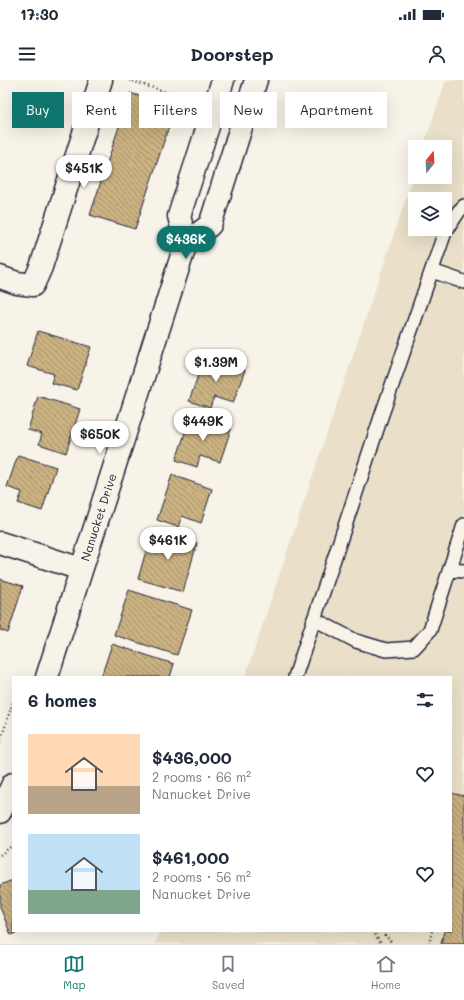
<!DOCTYPE html>
<meta charset="utf-8">
<style>
:root{--surface:#fff;--page:#f2f2f3;--text:#1f2937;--muted:#747a83;--line:#e0e1e3;--accent:#0f766e}
body{margin:0;font-family:Mali,sans-serif;background:var(--page);color:var(--text);height:100vh;display:flex;flex-direction:column;font-size:15px;white-space:nowrap}
*{box-sizing:border-box;margin:0}
p{font-size:13px;color:var(--muted)}
.icon{flex:none;width:22px;height:22px;fill:none;stroke:currentColor;stroke-width:2;stroke-linecap:round;stroke-linejoin:round}
.map{position:relative;flex:1;overflow:hidden}
.panel{position:absolute;left:12px;top:596px;width:440px;height:256px;display:flex;flex-direction:column;background:var(--surface);border-radius:0px;box-shadow:0 4px 16px #0002}
.panel>*{flex:none}
.guide{position:absolute;left:12px;top:12px;width:440px;height:36px;display:flex;gap:8px}
.needle{width:26px;rotate:18deg}
.fabs{position:absolute;left:408px;top:60px;display:grid;gap:8px}
.fabs a{display:grid;place-items:center;width:44px;height:44px;border-radius:0px;background:var(--surface);box-shadow:0 4px 16px #0002;font-size:20px}
.price{position:absolute;translate:-50% -34px;padding:0 9px;border-radius:14px;background:#fff;color:#222;font-size:13px;line-height:26px;filter:drop-shadow(0 1px 2px #0008)}
.price::after{content:'';position:absolute;left:50%;top:24px;width:12px;height:9px;margin-left:-6px;background:inherit;clip-path:polygon(0 0,100% 0,50% 100%)}
.price.selected{background:var(--accent);color:#fff}
ul{padding:0;list-style:none}
li{display:flex;align-items:center;gap:12px;height:100px;padding:0 16px}
li span{display:grid;place-items:center;flex:none;width:112px;height:80px;border-radius:0px;color:#555}
li>.icon{margin-inline-start:auto}
span .icon{width:48px;height:48px;fill:#fffc;stroke-width:1}
li b{font-size:17px}
h2{display:flex;justify-content:space-between;align-items:center;height:48px;padding:0 16px;font-size:17px}
.pill{padding:0 14px;border-radius:0px;background:var(--surface);box-shadow:0 4px 16px #0002;font-size:14px;line-height:36px}
.pill.selected{background:var(--accent);color:#fff}
.status{display:flex;justify-content:space-between;align-items:center;height:28px;padding:0 20px;background:var(--surface);direction:ltr}
.status svg{height:11px;fill:currentColor}
header{display:flex;justify-content:space-between;align-items:center;height:52px;padding:0 16px;background:var(--surface);font-size:18px;font-weight:700}
.menu{display:flex;justify-content:space-around;align-items:center;height:56px;border-top:1px solid var(--line);background:var(--surface);font-size:11px;color:var(--muted)}
.menu a{display:grid;justify-items:center;gap:2px}
.menu .selected{color:var(--accent)}
.map>svg:first-child{display:block}
.built{fill:#eae0c9;fill-rule:evenodd}
.building{fill:url(#building-back-hatch);stroke:#22223b}
.lines{fill:none;stroke-linecap:round;stroke-linejoin:round}
.service-casing{stroke:#22223b;stroke-width:16}
.minor-casing{stroke:#22223b;stroke-width:25}
.path{stroke:#22223b;stroke-width:2.5;stroke-dasharray:1 3;stroke-linecap:butt}
.service{stroke:#f7f3e8;stroke-width:13}
.minor{stroke:#f7f3e8;stroke-width:22}
.labels{text-anchor:middle;dominant-baseline:central;stroke-width:4;stroke-linejoin:round;paint-order:stroke}
.street-label{font-size:12px;fill:#22223b;stroke:#f7f3e8}
</style>
<div class="status"><b>17:30</b><svg viewBox="0 0 49 12"><path d="M0 12V9h3v3zM5 12V6h3v6zM10 12V3h3v9zM15 12V0h3v12zM26 1h20v11H26zM47 4h2v5h-2z"/></svg></div>
<header><svg class="icon" aria-label="menu" viewBox="0 0 24 24"><path d="M4 6h16M4 12h16M4 18h16"/></svg>Doorstep<svg class="icon" aria-label="person" viewBox="0 0 24 24"><circle cx="12" cy="8" r="4"/><path d="M4 21q1-7 8-7t8 7"/></svg></header>
<div class="map">
<svg width="464" height="864" viewBox="0 0 464 864">
<defs>
<pattern id="building-back-hatch" width="6" height="6" patternUnits="userSpaceOnUse"><rect width="6" height="6" fill="#cbb282"/><path d="M-1 5l2 2M0 0l6 6M5-1l2 2" fill="none" stroke="#a4906c"/></pattern>
</defs>
<rect width="100%" height="100%" fill="#f7f3e8"/>
<filter id="ink" filterUnits="userSpaceOnUse"><feTurbulence type="fractalNoise" baseFrequency=".025" numOctaves="2"/><feDisplacementMap in="SourceGraphic" scale="8" xChannelSelector="R" yChannelSelector="G"/><feConvolveMatrix kernelMatrix="1 2 1 2 8 2 1 2 1" color-interpolation-filters="sRGB"/></filter>
<g filter="url(#ink)">
<path class="built" d="M 446,0 L 464,0 L 464,864 L 155,864 L 160,851 L 451,851 L 451,597 L 245,597 L 415,91 L 415,97 L 445,97 L 445,67 L 423,67 ZM 415,119 L 445,119 L 445,149 L 415,149 Z"/>
<g class="building">
<path d="M 130,13 L 175,28 L 135,149 L 90,135 Z"/>
<path d="M 38,251 L 91,267 L 77,310 L 51,303 L 54,294 L 27,286 Z"/>
<path d="M 205,276 L 245,290 L 233,323 L 214,317 L 210,328 L 189,321 Z"/>
<path d="M 38,316 L 80,329 L 66,373 L 39,364 L 42,354 L 28,350 Z"/>
<path d="M 191,335 L 231,349 L 220,382 L 200,376 L 197,387 L 176,380 Z"/>
<path d="M 18,375 L 56,387 L 42,431 L 18,423 L 22,412 L 7,407 Z"/>
<path d="M 172,395 L 212,409 L 201,443 L 182,436 L 178,447 L 157,440 Z"/>
<path d="M 152,450 L 197,463 L 183,512 L 138,499 Z"/>
<path d="M 0,499 L 23,506 L 8,553 L 0,550 Z"/>
<path d="M 129,510 L 192,530 L 177,575 L 114,555 Z"/>
<path d="M 112,564 L 174,584 L 170,597 L 101,597 Z"/>
<path d="M 451,713 L 464,716 L 464,864 L 441,864 L 444,851 L 451,851 Z"/>
<path d="M 13,800 L 13,851 L 20,851 L 11,855 L 0,827 L 0,805 Z"/>
</g>
<g class="lines">
<defs>
<g id="service">
<path d="M 432,191 L 464,202"/>
<path d="M 450,490 L 464,491"/>
<path d="M 314,539 L 356,561 L 386,570 L 414,568 L 430,550 L 464,445"/>
<path d="M 295,597 L 381,337 L 445,152 L 459,131 L 464,126"/>
</g>
<g id="minor">
<path d="M 223,0 L 179,136 L 186,163 L 210,145 L 256,0"/>
<path d="M 0,197 L 17,203 L 33,205 L 41,187 L 101,0"/>
<path d="M 0,463 L 81,489"/>
<path d="M 47,597 L 186,163"/>
<path d="M 0,732 L 13,704"/>
</g>
</defs>
<use href="#service" class="service-casing"/>
<use href="#minor" class="minor-casing"/>
<g class="path">
<path d="M 129,0 L 191,20"/>
<path d="M 0,662 L 13,622"/>
<path d="M 0,775 L 13,765"/>
<path d="M 373,851 L 381,864"/>
<path d="M 384,851 L 385,856 L 390,860 L 391,864"/>
<path d="M 429,864 L 432,851"/>
</g>
<use href="#service" class="service"/>
<use href="#minor" class="minor"/>
</g>
</g>
<g class="labels">
<g class="street-label">
<text transform="translate(98 437) rotate(-72)">Nanucket Drive</text>
</g>
</g>
</svg>
<div class="fabs">
<a><svg class="needle" viewBox="-14 -14 28 28"><path d="M0-13l5 13h-10z" fill="#e53935"/><path d="M0 13l5-13h-10z" fill="#747a83"/></svg></a>
<a><svg class="icon" aria-label="layers" viewBox="0 0 24 24"><path d="M12 4l9 5-9 5-9-5zM3 14l9 5 9-5"/></svg></a>
</div>
<b class="price" style="left:84px;top:109px">$451K</b>
<b class="price selected" style="left:186px;top:180px">$436K</b>
<b class="price" style="left:216px;top:303px">$1.39M</b>
<b class="price" style="left:203px;top:362px">$449K</b>
<b class="price" style="left:100px;top:375px">$650K</b>
<b class="price" style="left:168px;top:481px">$461K</b>
<div class="guide">
<a class="pill selected">Buy</a>
<a class="pill">Rent</a>
<a class="pill">Filters</a>
<a class="pill">New</a>
<a class="pill">Apartment</a>
</div>
<section class="panel">
<h2>6 homes<svg class="icon" aria-label="filters" viewBox="0 0 24 24"><path d="M4 7h16M4 17h16"/><circle cx="9" cy="7" r="2"/><circle cx="15" cy="17" r="2"/></svg></h2>
<ul>
<li><span style="background:linear-gradient(#ffd9b3 65%,#b9a48a 0)"><svg class="icon" aria-label="home" viewBox="0 0 24 24"><path d="M3 11l9-7 9 7M6 9v11h12V9"/></svg></span><div><b>$436,000</b><p>2 rooms · 66 m²</p><p>Nanucket Drive</p></div><svg class="icon" aria-label="heart" viewBox="0 0 24 24"><path d="M12 20l-8-8c-3-5 5-10 8-4 3-6 11-1 8 4z"/></svg></li>
<li><span style="background:linear-gradient(#bfe0f5 70%,#7fa58c 0)"><svg class="icon" aria-label="home" viewBox="0 0 24 24"><path d="M3 11l9-7 9 7M6 9v11h12V9"/></svg></span><div><b>$461,000</b><p>2 rooms · 56 m²</p><p>Nanucket Drive</p></div><svg class="icon" aria-label="heart" viewBox="0 0 24 24"><path d="M12 20l-8-8c-3-5 5-10 8-4 3-6 11-1 8 4z"/></svg></li>
</ul>
</section>
</div>
<nav class="menu">
<a class="selected"><svg class="icon" aria-label="map" viewBox="0 0 24 24"><path d="M3 6l6-2 6 2 6-2v14l-6 2-6-2-6 2zM9 4v14M15 6v14"/></svg>Map</a>
<a><svg class="icon" aria-label="saved" viewBox="0 0 24 24"><path d="M7 4h10v16l-5-4-5 4z"/></svg>Saved</a>
<a><svg class="icon" aria-label="home" viewBox="0 0 24 24"><path d="M3 11l9-7 9 7M6 9v11h12V9"/></svg>Home</a>
</nav>
